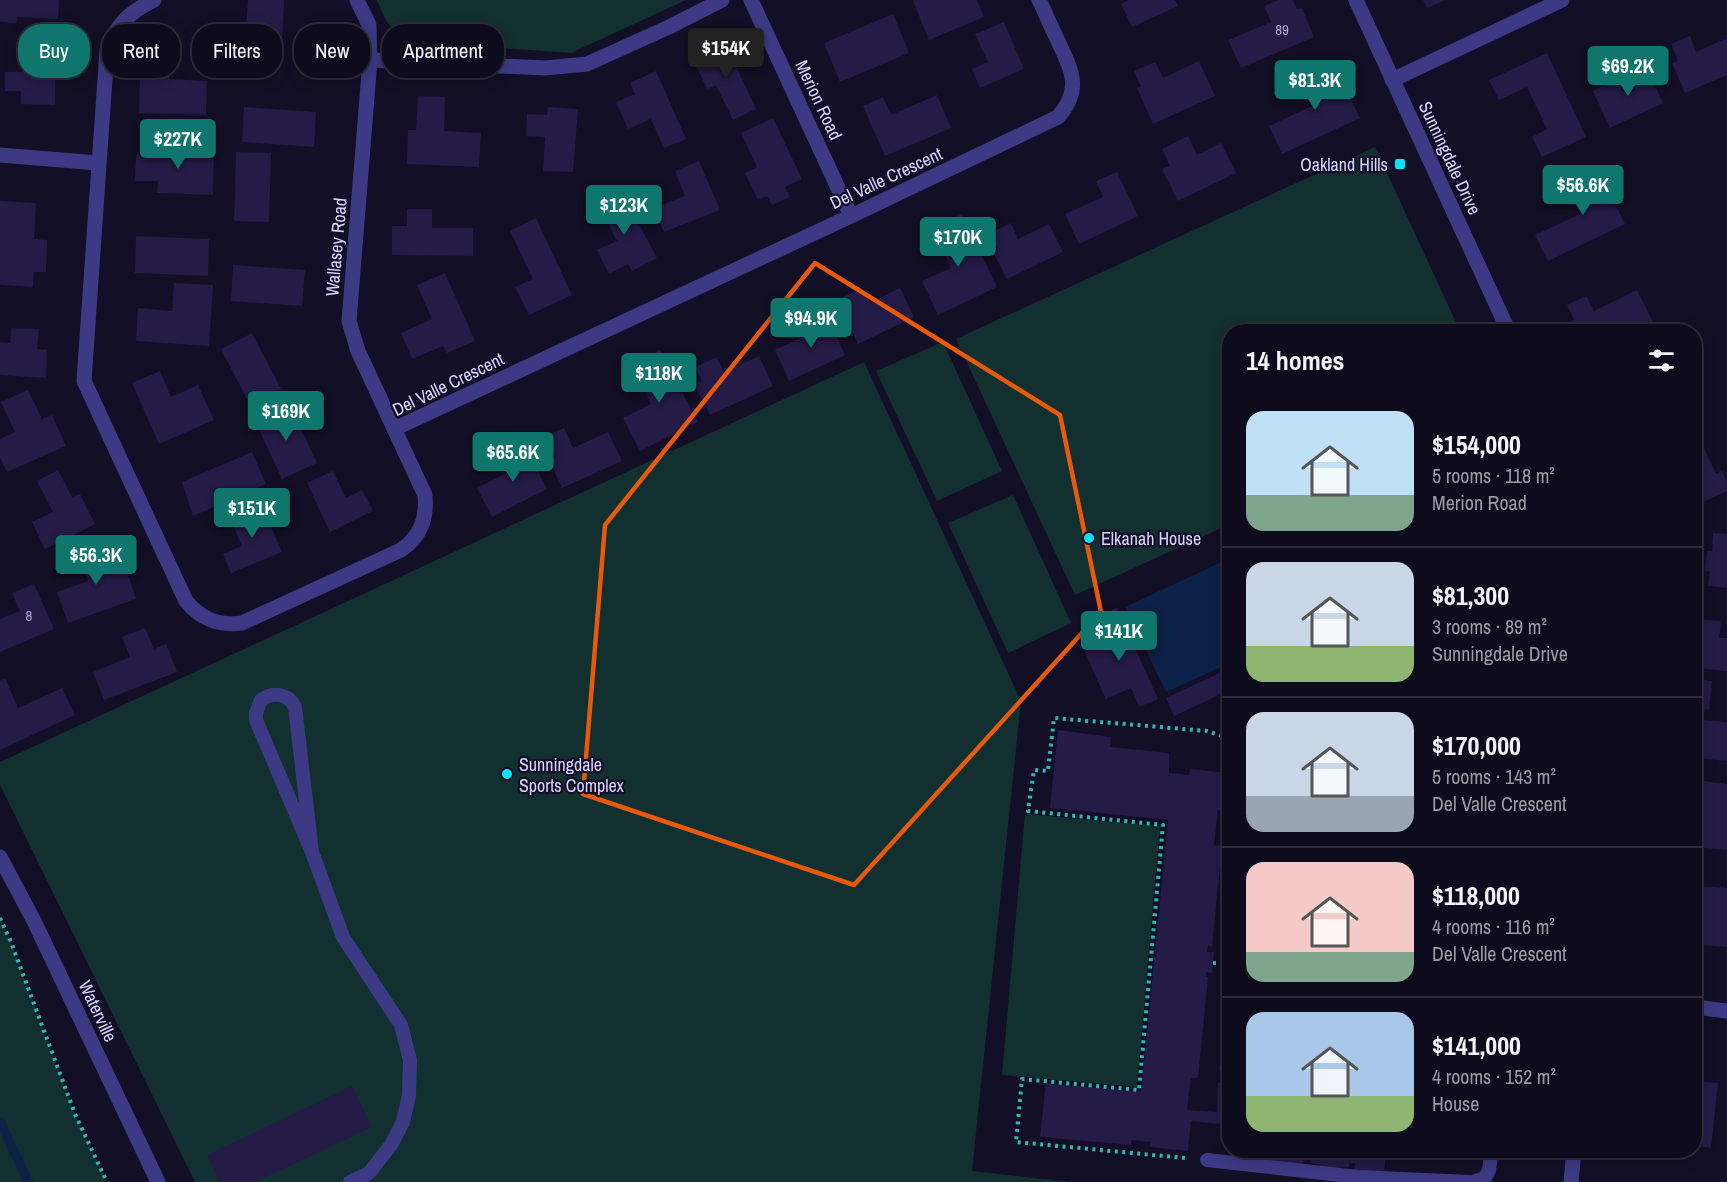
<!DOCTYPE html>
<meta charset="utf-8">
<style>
:root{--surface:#0e0b1c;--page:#171425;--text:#f1f3f6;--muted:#9b9ba3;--line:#2e2b3b;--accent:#0f766e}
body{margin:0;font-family:"Archivo Narrow",sans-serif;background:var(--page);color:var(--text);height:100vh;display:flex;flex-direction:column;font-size:22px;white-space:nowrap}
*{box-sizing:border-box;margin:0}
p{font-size:20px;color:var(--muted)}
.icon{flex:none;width:33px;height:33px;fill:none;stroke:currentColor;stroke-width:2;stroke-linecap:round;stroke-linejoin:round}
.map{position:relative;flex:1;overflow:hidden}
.side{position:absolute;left:1222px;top:324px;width:480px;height:834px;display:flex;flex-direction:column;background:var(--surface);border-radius:24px;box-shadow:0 3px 15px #0003,0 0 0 2px var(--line)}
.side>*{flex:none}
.banner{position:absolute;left:18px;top:24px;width:570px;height:54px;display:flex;gap:12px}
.price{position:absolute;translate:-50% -51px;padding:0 14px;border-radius:6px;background:var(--accent);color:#fff;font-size:20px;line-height:39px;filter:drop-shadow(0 2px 3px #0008)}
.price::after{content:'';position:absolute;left:50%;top:36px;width:18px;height:14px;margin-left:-9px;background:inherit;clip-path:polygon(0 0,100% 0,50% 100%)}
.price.on{background:#222;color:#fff}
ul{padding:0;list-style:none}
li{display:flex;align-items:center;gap:18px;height:150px;padding:0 24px}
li+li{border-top:2px solid var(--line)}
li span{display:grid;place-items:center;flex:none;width:168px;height:120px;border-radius:18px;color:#555}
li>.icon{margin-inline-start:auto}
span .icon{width:72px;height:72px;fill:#fffc;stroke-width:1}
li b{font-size:26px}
h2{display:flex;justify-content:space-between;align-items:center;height:72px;padding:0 24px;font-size:26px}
.pill{padding:0 21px;border-radius:24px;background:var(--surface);box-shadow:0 3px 15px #0003,0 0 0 2px var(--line);font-size:21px;line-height:54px}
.pill.on{background:var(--accent);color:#fff}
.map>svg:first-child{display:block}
.green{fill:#12302f}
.water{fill:#0c2248}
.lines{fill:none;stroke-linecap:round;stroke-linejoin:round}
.stream{stroke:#0c2248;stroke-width:9}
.building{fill:#241b47}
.path{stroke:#2fb8b0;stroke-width:4;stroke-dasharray:3 4.5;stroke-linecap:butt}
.service{stroke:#3d3a85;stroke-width:14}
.minor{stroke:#3d3a85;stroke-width:15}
.tertiary{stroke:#3d3a85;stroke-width:15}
.marked{fill:none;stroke:#e8590c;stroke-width:4.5;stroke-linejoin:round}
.poi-dot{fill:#00e5ff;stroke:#130f26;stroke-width:2}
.labels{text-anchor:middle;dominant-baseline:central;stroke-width:4.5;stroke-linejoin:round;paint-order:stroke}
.number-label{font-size:15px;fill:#aca6d1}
.street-label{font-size:18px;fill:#d9d4ff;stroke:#130f26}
.poi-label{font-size:18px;fill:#d9d4ff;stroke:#130f26;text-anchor:start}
</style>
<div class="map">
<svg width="1727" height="1182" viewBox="0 0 1727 1182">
<rect width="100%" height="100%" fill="#130f26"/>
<g class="green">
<path d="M 377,0 L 686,0 L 571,53 L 414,42 C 392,35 385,21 377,0 Z"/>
<path d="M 1375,147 L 1460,331 L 1230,332 L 1230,524 L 1075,595 L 956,339 Z"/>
<path d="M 943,342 L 1002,471 L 937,501 L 876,371 Z"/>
<path d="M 864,362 L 1021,701 L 972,1171 L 1070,1182 L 195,1182 L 0,785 L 0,762 Z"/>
<path d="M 1013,495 L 1071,623 L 1008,653 L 948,523 Z"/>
<path d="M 1025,814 L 1160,826 L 1137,1087 L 1002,1075 Z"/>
<path d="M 0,918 L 11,942 L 75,1114 L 107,1182 L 0,1182 Z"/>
</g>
<path class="water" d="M 1230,558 L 1230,663 L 1166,692 L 1125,607 Z"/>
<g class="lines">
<path class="stream" d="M 0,1121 L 28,1182"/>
</g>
<g class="building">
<path d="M 0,0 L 59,0 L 58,19 L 17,17 L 16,23 L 0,22 Z"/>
<path d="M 248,0 L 284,0 L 281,62 L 244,59 Z"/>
<path d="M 915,0 L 977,0 L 984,17 L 929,40 L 913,1 Z"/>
<path d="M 1129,0 L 1175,0 L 1178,6 L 1132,27 L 1121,4 Z"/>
<path d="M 1279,0 L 1293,0 L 1297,9 L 1302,8 L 1314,37 L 1241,68 L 1228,40 L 1271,22 L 1264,6 Z"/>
<path d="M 1423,0 L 1445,0 L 1427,8 Z"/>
<path d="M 893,14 L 909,53 L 840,82 L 824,43 Z"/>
<path d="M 1004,22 L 1024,69 L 980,88 L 972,69 L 988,62 L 975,34 Z"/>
<path d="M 1690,36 L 1696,52 L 1727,38 L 1727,75 L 1685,93 L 1672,63 L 1678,61 L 1671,44 Z"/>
<path d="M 723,38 L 756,109 L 733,120 L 716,85 L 707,89 L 697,67 L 706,63 L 700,49 Z"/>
<path d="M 24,41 L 56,41 L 55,105 L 21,104 L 21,91 L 5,91 L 5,72 L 24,72 Z"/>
<path d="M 1547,53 L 1586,137 L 1542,157 L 1532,137 L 1547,129 L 1527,87 L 1499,100 L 1489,80 Z"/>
<path d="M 149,58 L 170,59 L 169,79 L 207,81 L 206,115 L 139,113 L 140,77 L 149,77 Z"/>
<path d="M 1322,60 L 1338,95 L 1347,91 L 1360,118 L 1282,154 L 1269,126 L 1312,106 L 1296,72 Z"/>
<path d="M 1199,61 L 1215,96 L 1153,124 L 1137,88 L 1141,87 L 1134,71 L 1155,62 L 1163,78 Z"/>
<path d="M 1646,66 L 1663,103 L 1610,128 L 1593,91 Z"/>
<path d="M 656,71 L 686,139 L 664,148 L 651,119 L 628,129 L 616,102 L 635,94 L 630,83 Z"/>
<path d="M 937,95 L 951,128 L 885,156 L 863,106 L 883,97 L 891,115 Z"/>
<path d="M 418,96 L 445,97 L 444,131 L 481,133 L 479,167 L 407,164 L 408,130 L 416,130 Z"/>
<path d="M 244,107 L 316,112 L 314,147 L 242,142 Z"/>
<path d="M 548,107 L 578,109 L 573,172 L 543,171 L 545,137 L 526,136 L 527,114 L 547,115 Z"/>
<path d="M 773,118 L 802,179 L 785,187 L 790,197 L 772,205 L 767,196 L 758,200 L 745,173 L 757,167 L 741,133 Z"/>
<path d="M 1188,136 L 1197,155 L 1221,143 L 1236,173 L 1178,201 L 1162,169 L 1170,166 L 1162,149 Z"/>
<path d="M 172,139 L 192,139 L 192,153 L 214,153 L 213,195 L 157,193 L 158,181 L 135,181 L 136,155 L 171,155 Z"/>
<path d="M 236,152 L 271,153 L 269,222 L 234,221 Z"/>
<path d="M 699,161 L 720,210 L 664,232 L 654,208 L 685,196 L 675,171 Z"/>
<path d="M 1597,166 L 1625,224 L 1548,261 L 1535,235 L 1580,214 L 1564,182 Z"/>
<path d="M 1117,172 L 1138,216 L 1079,244 L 1065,214 L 1103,197 L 1096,181 Z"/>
<path d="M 620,189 L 657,258 L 632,271 L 628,264 L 609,274 L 597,250 L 617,241 L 597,202 Z"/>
<path d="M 0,201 L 36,203 L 34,239 L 47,240 L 46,272 L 34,272 L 33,287 L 0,285 Z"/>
<path d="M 407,209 L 432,209 L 432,228 L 473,228 L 473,256 L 392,255 L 392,226 L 407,226 Z"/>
<path d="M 962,214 L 997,287 L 938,315 L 922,281 L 951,268 L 932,228 Z"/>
<path d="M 536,218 L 572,295 L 529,315 L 515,287 L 533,279 L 510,231 Z"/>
<path d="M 1011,223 L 1018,239 L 1049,224 L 1063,252 L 1007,279 L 993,252 L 998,249 L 990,233 Z"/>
<path d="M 136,236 L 209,239 L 208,276 L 135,273 Z"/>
<path d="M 233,265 L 305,270 L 302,306 L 231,301 Z"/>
<path d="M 445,273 L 475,341 L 447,353 L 443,346 L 412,359 L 401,333 L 432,319 L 417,285 Z"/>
<path d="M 174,283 L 213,285 L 209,346 L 136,341 L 138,308 L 172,311 Z"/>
<path d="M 862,288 L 870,303 L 900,288 L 914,317 L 858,344 L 845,316 L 849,314 L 841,298 Z"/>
<path d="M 1637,290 L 1653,322 L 1633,332 L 1575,332 L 1570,322 L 1574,320 L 1567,305 L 1586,296 L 1594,311 Z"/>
<path d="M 825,311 L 845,355 L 789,381 L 775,350 L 811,333 L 805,320 Z"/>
<path d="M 11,328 L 39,329 L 37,349 L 47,350 L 46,378 L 0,375 L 0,342 L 10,343 Z"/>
<path d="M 252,333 L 281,389 L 250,405 L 221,349 Z"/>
<path d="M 660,350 L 698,422 L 640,451 L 623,418 L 651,404 L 632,365 Z"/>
<path d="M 759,356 L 773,386 L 710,415 L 695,385 L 702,381 L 695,367 L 717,357 L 724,372 Z"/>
<path d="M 160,371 L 171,397 L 198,385 L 214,420 L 159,444 L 132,383 Z"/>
<path d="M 28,390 L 42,419 L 52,415 L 66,446 L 7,472 L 0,458 L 0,439 L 15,432 L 1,402 Z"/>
<path d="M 290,405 L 317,463 L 282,479 L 255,421 Z"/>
<path d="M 564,428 L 573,448 L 608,432 L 622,461 L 562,488 L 549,460 L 555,457 L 546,436 Z"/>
<path d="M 1698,436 L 1716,474 L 1722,471 L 1727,482 L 1727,491 L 1695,506 L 1695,437 Z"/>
<path d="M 524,444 L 547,489 L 492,517 L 477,488 L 510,471 L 502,455 Z"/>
<path d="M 252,452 L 266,484 L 193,516 L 182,482 Z"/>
<path d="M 58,470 L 72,497 L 80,494 L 95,524 L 45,549 L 32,522 L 53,512 L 37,481 Z"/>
<path d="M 333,471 L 346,498 L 362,490 L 373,511 L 330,532 L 307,483 Z"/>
<path d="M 261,503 L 282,552 L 231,573 L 223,554 L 242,546 L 229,516 Z"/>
<path d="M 1695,523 L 1705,545 L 1695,550 Z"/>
<path d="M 1713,533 L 1727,534 L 1727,588 L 1708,586 L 1710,572 L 1705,571 L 1707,551 L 1712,551 Z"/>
<path d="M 105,541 L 116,573 L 126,569 L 136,599 L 68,623 L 57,592 L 88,581 L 77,551 Z"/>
<path d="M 34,584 L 54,629 L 0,652 L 0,619 L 20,611 L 12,593 Z"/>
<path d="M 1117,608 L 1158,699 L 1139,707 L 1131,688 L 1106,699 L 1083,648 L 1107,638 L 1098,617 Z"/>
<path d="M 1695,619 L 1721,621 L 1719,638 L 1727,638 L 1727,671 L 1695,668 Z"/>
<path d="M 145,628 L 154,649 L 166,644 L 177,672 L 104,700 L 93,672 L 130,657 L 122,637 Z"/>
<path d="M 1230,668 L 1230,690 L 1174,716 L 1166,698 Z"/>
<path d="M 5,678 L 18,708 L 62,688 L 75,715 L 0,750 L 0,681 Z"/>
<path d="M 1695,679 L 1712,681 L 1709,710 L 1705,709 L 1703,720 L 1727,722 L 1727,761 L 1695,758 Z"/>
<path d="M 1058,730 L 1111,737 L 1110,747 L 1169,753 L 1169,773 L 1189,775 L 1190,769 L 1227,773 L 1223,810 L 1218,810 L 1214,845 L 1222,846 L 1212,947 L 1208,946 L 1207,952 L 1214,952 L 1213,963 L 1212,973 L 1206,972 L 1206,977 L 1208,977 L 1198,1078 L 1191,1078 L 1187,1110 L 1217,1112 L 1218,1083 L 1220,1083 L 1221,1070 L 1219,1070 L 1221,1055 L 1230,1056 L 1230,1125 L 1191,1121 L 1188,1151 L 1150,1147 L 1150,1142 L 1131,1140 L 1131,1145 L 1040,1137 L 1046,1083 L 1141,1092 L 1168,820 L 1050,808 Z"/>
<path d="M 1703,781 L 1727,784 L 1727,850 L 1695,847 L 1695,807 L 1697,800 L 1700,801 Z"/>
<path d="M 1695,861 L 1701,861 L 1699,886 L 1727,888 L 1727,947 L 1700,945 L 1700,942 L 1695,941 Z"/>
<path d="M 1695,1081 L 1718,1083 L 1711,1148 L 1695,1146 Z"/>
<path d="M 352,1086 L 372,1127 L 255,1182 L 220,1182 L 207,1155 Z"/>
<path d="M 1276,1150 L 1386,1150 L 1384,1173 L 1354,1170 L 1355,1163 L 1349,1163 L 1349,1167 L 1330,1168 L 1312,1163 L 1310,1159 L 1304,1159 L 1303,1164 L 1275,1161 Z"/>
</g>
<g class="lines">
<g class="path">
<path d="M 0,918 L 11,942 L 75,1114 L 107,1182"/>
<path d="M 1213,963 L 1230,963"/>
<path d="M 1185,1158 L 1016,1142 L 1022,1079 L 1139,1090 L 1163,825 L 1028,811 L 1034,770 L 1048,771 L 1054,718 L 1207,731 L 1230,739"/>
</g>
<g class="service">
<path d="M 312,852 L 295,707 C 289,694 273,691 261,700 L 256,713 L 256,720 L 312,852 L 343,937 L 401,1025 L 410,1060 L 409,1095 L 403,1122 L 391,1145 L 369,1173 L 350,1182"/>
<path d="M 1207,1160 L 1358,1177 L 1470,1182"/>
<path d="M 1473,1182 L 1485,1178 L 1489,1170 L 1492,1150"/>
</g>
<g class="minor">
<path d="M 154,0 C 130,12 116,24 107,50 L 84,381 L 186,601 C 201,619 218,626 242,623 L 401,550 C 421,536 427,519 425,495 L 358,351 L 349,321 L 370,60 L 369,25 L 357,0"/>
<path d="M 751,0 L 851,216"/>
<path d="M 370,60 L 545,68 L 587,64 L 669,27 L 722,0"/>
<path d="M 1392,80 L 1562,0"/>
<path d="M 0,155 L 98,163"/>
<path d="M 394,429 L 851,216 L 1058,117 C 1082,90 1072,71 1059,43 C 1052,29 1046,14 1039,0"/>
<path d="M 0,857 L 34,921 L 158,1182"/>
<path d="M 1695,1007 L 1727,1011"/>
</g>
<g class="tertiary">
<path d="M 1356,0 L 1509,332"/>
<path d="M 1571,1182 L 1574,1150"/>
</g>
</g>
<path class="marked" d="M 815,263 L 1060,415 L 1101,612 L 854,885 L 583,794 L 605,525 Z"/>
<g class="poi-dot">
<rect x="1394" y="158" width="12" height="12" rx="3"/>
<circle cx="1089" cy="538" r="6"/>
<circle cx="507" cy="774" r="6"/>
</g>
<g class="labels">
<g class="number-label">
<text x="1282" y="29">89</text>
<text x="29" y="615">8</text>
</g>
<g class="street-label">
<text transform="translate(819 100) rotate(65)">Merion Road</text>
<text transform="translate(1450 158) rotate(65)">Sunningdale Drive</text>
<text transform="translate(886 178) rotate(-25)">Del Valle Crescent</text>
<text transform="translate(336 247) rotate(-85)">Wallasey Road</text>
<text transform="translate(448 384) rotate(-26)">Del Valle Crescent</text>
<text transform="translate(98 1011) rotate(65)">Waterville</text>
</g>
<g class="poi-label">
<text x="1388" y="164" text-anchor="end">Oakland Hills</text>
<text x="1101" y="538">Elkanah House</text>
<text x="519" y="764">Sunningdale<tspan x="519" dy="21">Sports Complex</tspan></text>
</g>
</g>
</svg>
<b class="price on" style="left:726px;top:79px">$154K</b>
<b class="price" style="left:1628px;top:97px">$69.2K</b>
<b class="price" style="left:1315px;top:111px">$81.3K</b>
<b class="price" style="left:178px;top:170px">$227K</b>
<b class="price" style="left:1583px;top:216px">$56.6K</b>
<b class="price" style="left:624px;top:236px">$123K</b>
<b class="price" style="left:958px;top:268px">$170K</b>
<b class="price" style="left:811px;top:349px">$94.9K</b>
<b class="price" style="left:659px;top:404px">$118K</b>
<b class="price" style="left:286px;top:442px">$169K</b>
<b class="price" style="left:513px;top:483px">$65.6K</b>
<b class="price" style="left:252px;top:539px">$151K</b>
<b class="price" style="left:96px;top:586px">$56.3K</b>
<b class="price" style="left:1119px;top:662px">$141K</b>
<div class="banner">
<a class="pill on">Buy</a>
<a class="pill">Rent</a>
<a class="pill">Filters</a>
<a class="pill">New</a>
<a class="pill">Apartment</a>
</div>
<section class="side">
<h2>14 homes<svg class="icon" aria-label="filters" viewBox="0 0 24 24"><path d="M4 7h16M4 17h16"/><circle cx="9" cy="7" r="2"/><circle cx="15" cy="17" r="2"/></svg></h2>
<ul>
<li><span style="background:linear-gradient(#bfe0f5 70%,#7fa58c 0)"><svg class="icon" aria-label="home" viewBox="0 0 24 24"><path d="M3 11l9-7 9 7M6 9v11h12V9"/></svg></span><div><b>$154,000</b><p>5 rooms · 118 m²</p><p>Merion Road</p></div></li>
<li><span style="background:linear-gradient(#c9d6e8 70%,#8fb573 0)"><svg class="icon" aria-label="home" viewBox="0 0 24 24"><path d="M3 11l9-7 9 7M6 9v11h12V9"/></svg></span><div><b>$81,300</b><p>3 rooms · 89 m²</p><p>Sunningdale Drive</p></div></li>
<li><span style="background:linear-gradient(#c9d6e8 70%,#9aa5b1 0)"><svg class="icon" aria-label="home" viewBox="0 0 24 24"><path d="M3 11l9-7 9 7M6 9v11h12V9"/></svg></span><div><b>$170,000</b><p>5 rooms · 143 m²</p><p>Del Valle Crescent</p></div></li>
<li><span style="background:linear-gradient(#f6c9c9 75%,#7fa58c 0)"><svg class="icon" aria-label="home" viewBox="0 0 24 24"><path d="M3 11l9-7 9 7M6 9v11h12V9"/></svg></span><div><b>$118,000</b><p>4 rooms · 116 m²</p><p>Del Valle Crescent</p></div></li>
<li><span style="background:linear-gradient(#a9c7e8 70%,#8fb573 0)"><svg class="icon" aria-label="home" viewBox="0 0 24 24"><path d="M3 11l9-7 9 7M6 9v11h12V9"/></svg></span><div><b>$141,000</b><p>4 rooms · 152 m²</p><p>House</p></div></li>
</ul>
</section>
</div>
